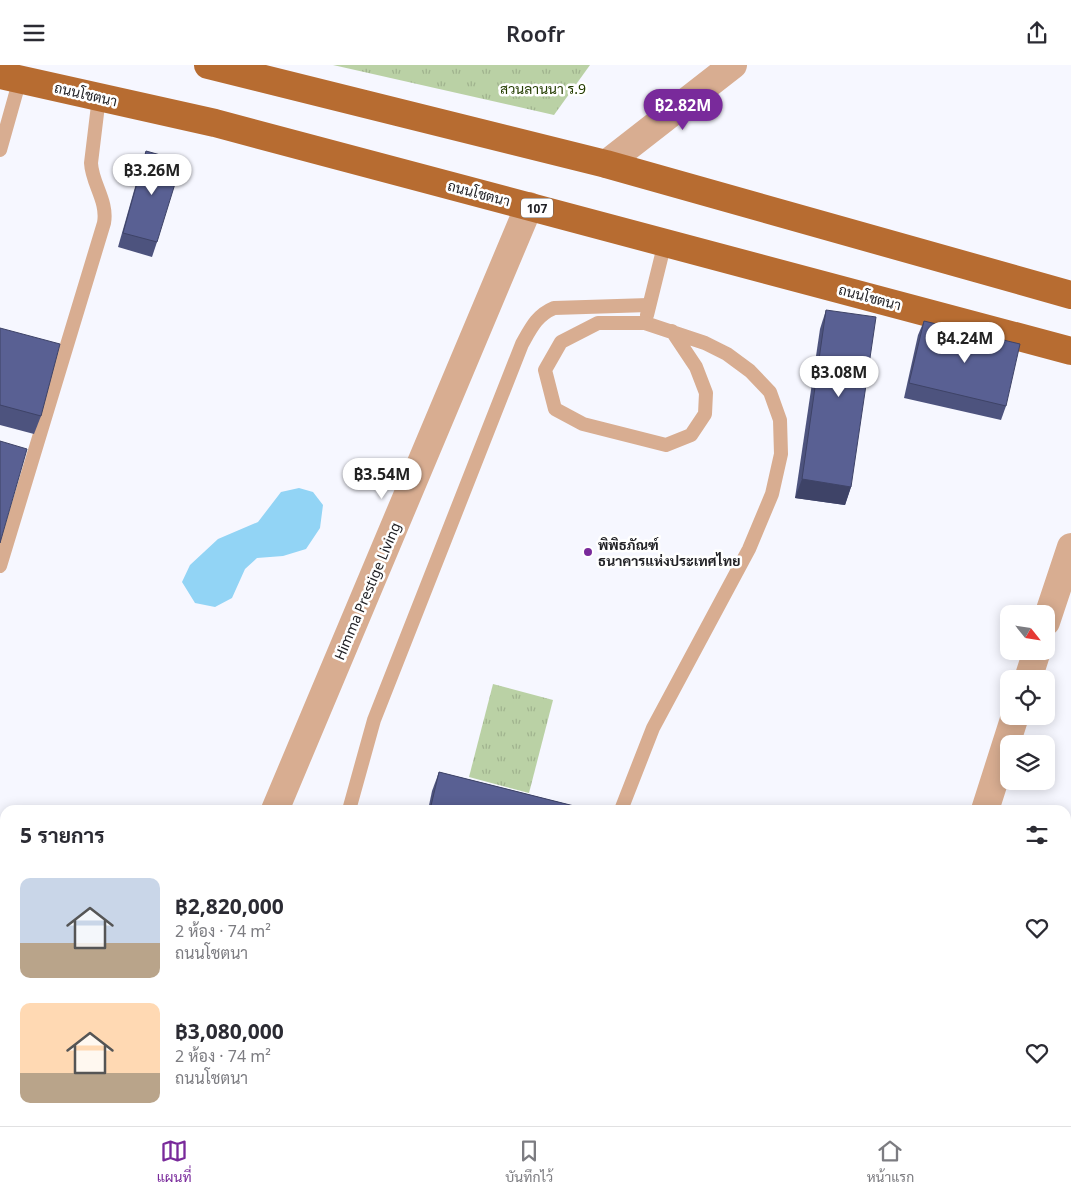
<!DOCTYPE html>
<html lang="th">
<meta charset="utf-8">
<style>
:root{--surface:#fff;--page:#f2f2f3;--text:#2b2b33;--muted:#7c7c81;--line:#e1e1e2;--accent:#792a9b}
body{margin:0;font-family:"Noto Sans",Sarabun,sans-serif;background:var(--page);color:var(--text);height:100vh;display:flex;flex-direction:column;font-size:19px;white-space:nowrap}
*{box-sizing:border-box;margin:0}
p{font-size:16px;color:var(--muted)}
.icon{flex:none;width:28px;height:28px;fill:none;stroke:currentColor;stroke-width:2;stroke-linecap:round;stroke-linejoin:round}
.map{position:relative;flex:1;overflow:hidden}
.panel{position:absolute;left:0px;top:740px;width:1071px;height:321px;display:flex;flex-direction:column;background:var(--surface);border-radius:15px 15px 0 0;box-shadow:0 2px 12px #0003}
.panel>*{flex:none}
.needle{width:32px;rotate:120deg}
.tools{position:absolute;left:1000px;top:540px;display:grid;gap:10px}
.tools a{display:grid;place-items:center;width:55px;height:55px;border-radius:10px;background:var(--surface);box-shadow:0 2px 12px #0003;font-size:25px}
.price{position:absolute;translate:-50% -42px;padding:0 11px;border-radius:18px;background:#fff;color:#222;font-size:16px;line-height:32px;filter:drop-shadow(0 1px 2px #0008)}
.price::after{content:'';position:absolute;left:50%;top:30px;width:15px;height:11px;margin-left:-8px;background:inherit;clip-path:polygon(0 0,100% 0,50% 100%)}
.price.current{background:var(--accent);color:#fff}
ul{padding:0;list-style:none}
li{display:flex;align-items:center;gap:15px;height:125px;padding:0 20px}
li span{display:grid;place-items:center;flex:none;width:140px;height:100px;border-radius:10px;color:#555}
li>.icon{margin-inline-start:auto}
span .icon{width:60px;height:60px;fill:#fffc;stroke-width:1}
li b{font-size:21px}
h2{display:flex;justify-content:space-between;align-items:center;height:60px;padding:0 20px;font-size:21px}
header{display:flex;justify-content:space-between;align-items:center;height:65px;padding:0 20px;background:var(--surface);font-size:22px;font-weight:600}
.tabs{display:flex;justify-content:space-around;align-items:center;height:70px;border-top:1px solid var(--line);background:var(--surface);font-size:14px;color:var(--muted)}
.tabs a{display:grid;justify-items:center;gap:2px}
.tabs .current{color:var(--accent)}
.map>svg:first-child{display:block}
.grass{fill:url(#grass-tufts)}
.water{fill:#92d4f5}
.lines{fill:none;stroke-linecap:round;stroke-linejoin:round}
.lane{stroke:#d8ad91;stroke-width:14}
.street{stroke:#d8ad91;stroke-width:28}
.primary{stroke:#b76c31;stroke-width:28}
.wall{fill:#4d537e}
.shaded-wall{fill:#3e4367}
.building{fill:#596093;stroke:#3e4367}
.poi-dot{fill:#792a9b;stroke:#fff;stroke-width:2}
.labels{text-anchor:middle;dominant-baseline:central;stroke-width:5;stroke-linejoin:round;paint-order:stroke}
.shield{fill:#fff;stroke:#646467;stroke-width:1}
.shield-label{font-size:12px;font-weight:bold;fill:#222226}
.park-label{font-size:14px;fill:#243d00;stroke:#fff}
.street-label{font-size:14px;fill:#222226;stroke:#fff}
.poi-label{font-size:14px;font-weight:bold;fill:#222226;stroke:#fff;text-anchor:start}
</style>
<header><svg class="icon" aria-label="menu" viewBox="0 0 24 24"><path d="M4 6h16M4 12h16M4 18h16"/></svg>Roofr<svg class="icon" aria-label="share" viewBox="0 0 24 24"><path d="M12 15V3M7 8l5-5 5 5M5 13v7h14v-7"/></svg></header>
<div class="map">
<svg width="1071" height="1061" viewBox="0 0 1071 1061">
<defs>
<pattern id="grass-tufts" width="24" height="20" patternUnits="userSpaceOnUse" patternTransform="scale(1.25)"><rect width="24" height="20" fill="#bad1a5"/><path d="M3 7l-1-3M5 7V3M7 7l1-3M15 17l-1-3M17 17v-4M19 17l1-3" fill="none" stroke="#a0b38e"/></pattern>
</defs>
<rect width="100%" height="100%" fill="#f6f7ff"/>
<g class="grass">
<path d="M 333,0 L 590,0 L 554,50 Z"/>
<path d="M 493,619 L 553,635 L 529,728 L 469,712 Z"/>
</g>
<path class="water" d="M 299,423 L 313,427 L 323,440 L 320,463 L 306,484 L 283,491 L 257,493 L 245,504 L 232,533 L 215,542 L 195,538 L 182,517 L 190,500 L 218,474 L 258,457 L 281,427 Z"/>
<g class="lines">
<g class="lane">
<path d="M 0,85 L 20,14"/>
<path d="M 647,250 L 665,177"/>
<path d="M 0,501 L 104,158 C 108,136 92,119 91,98 L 99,32"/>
<path d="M 349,745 L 374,655 L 522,279 C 531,263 537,250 554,243 L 649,240"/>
<path d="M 621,745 L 653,663 L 749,484 L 772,429 L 781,389 L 780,355 L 770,327 L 750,306 L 727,289 L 705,278 L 645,258 L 598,258 L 561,277 L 545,305 L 555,344 L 583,359 L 666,380 L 691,370 L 705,349 L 706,328 L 696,302 L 672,266"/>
<path d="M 0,1005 L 5,1010"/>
<path d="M 49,1056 L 57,1061"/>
<path d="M 763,1056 L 784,1061"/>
<path d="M 477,1061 L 478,1056"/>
<path d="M 613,1061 L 615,1056"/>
</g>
<g class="street">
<path d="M 606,99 L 733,0"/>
<path d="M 1046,557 L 1071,482"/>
<path d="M 1028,614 L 1037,586"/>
<path d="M 275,745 L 529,141"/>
<path d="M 985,745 L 1015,651"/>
<path d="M 1066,892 L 1071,893"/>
<path d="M 1066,1015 L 1071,1016"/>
<path d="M 142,1061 L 144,1056"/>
<path d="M 873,1061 L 875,1056"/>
</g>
<g class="primary">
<path d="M 208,0 L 606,99 L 1071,230"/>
<path d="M 0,10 L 215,58 L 1071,286"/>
</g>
</g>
<g class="wall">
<path d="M 146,86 L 157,177 L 152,192 L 118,182 L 141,101 Z"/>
<path d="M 826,245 L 851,422 L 845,440 L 795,433 L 820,264 Z"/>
<path d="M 924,256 L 1006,341 L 1001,355 L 904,333 L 918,270 Z"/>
<path d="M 0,263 L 41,351 L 34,369 L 0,360 Z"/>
<path d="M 439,707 L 590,745 L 428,745 L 432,726 Z"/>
<path d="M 1066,956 L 1071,957 L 1071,1011 L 1066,1010 Z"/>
<path d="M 957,1056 L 1066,1056 L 1071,1061 L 967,1061 L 957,1058 Z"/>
</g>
<path class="shaded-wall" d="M 802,414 L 851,422 L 845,440 L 795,433 Z"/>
<g class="building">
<path d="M 146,86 L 182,96 L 157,177 L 123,168 Z"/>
<path d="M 826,245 L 876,252 L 851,422 L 802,414 Z"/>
<path d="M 924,256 L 1020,279 L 1006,341 L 909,318 Z"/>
<path d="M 0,263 L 60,279 L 41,351 L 0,340 Z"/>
<path d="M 0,376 L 27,384 L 0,478 Z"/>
<path d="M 439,707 L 590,745 L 430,745 Z"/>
<path d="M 1066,956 L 1071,957 L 1071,995 L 1066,994 Z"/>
<path d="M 1066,1024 L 1071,1026 L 1071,1061 L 1050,1061 L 1030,1056 L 1066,1056 Z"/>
<path d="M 496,1056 L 545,1056 L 544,1061 L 495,1061 Z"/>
<path d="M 556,1056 L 608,1056 L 606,1061 L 554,1061 Z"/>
<path d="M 624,1056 L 677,1056 L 675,1061 L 623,1061 Z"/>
</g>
<circle class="poi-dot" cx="588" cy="487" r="5"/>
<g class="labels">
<rect class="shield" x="521" y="133.5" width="32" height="19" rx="4"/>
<g class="shield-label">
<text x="537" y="143">107</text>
</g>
<g class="park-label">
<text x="543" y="23">สวนลานนา ร.9</text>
</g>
<g class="street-label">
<text transform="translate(86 29) rotate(13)">ถนนโชตนา</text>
<text transform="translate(479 128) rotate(15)">ถนนโชตนา</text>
<text transform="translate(870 232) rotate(15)">ถนนโชตนา</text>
<text transform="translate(367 526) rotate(-67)">Himma Prestige Living</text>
</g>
<g class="poi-label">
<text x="598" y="479">พิพิธภัณฑ์<tspan x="598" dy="16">ธนาคารแห่งประเทศไทย</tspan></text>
</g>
</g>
</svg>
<div class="tools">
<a><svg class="needle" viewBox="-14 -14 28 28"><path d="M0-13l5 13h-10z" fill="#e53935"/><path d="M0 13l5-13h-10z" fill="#7c7c81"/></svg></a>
<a><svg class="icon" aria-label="locate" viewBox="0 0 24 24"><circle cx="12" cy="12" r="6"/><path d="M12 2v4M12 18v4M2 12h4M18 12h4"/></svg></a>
<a><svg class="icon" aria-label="layers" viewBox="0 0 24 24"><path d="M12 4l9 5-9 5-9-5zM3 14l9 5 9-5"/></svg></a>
</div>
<b class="price current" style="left:683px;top:66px">฿2.82M</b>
<b class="price" style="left:152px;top:131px">฿3.26M</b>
<b class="price" style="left:965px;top:299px">฿4.24M</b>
<b class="price" style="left:839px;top:333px">฿3.08M</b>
<b class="price" style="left:382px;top:435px">฿3.54M</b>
<section class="panel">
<h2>5 รายการ<svg class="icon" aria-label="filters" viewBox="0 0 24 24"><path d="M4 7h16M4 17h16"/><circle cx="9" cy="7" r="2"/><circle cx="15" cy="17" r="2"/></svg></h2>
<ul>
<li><span style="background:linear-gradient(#c9d6e8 65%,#b9a48a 0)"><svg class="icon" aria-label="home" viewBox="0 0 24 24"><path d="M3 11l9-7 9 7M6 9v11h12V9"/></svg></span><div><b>฿2,820,000</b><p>2 ห้อง · 74 m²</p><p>ถนนโชตนา</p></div><svg class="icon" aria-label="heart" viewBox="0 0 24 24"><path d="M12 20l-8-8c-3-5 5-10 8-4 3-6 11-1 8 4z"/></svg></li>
<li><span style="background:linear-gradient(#ffd9b3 70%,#b9a48a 0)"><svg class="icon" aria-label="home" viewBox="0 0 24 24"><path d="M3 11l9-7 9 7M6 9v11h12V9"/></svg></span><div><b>฿3,080,000</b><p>2 ห้อง · 74 m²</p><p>ถนนโชตนา</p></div><svg class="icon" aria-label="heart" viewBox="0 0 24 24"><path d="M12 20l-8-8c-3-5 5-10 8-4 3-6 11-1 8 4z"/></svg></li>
</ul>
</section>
</div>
<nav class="tabs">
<a class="current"><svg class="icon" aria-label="map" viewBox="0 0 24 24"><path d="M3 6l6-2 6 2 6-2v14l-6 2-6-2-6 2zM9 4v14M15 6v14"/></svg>แผนที่</a>
<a><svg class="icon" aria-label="saved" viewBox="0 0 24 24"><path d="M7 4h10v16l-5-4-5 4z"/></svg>บันทึกไว้</a>
<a><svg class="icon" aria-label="home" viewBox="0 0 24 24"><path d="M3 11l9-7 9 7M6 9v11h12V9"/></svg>หน้าแรก</a>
</nav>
